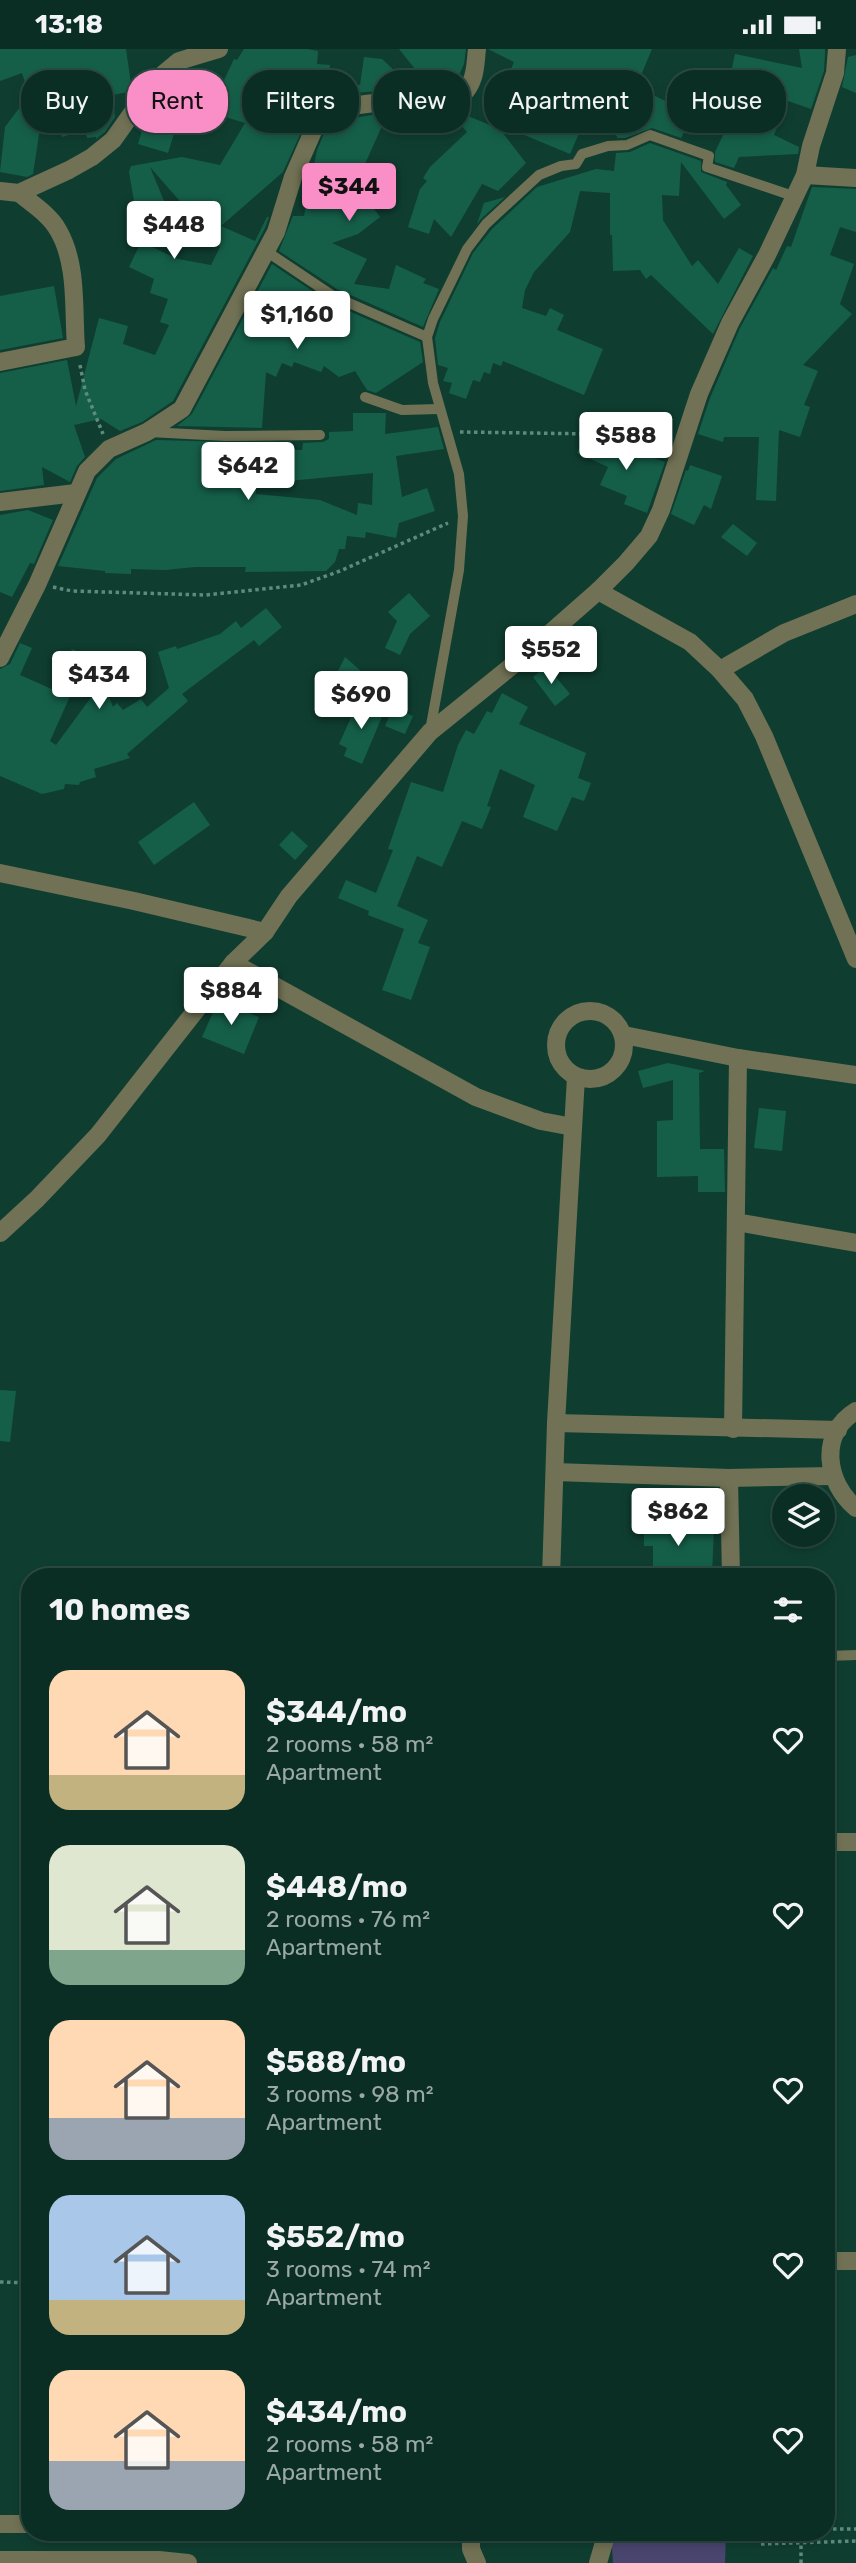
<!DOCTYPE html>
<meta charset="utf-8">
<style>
:root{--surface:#0b2e24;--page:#14362c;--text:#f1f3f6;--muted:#9aa8a6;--line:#2b4a41;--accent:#fa8fc7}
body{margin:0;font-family:Rubik,sans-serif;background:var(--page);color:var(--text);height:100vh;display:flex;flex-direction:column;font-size:26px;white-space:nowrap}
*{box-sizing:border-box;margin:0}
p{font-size:23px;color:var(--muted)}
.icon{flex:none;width:38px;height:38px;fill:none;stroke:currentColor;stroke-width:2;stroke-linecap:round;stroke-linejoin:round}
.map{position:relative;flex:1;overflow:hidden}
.side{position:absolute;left:21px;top:1519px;width:814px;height:973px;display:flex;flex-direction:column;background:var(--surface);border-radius:28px;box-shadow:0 4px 10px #0003,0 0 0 2px var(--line)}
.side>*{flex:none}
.guide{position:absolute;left:21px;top:21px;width:816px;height:63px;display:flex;gap:14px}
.controls{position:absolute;left:772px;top:1435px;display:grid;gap:14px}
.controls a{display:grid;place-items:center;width:63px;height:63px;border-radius:50%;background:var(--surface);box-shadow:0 4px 10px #0003,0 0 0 2px var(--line);font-size:35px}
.price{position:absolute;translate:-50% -60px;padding:0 16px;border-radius:7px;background:#fff;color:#222;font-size:23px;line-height:46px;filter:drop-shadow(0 2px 4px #0008)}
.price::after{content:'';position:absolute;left:50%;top:42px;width:21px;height:16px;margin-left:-10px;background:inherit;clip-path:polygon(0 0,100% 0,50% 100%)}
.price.current{background:var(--accent);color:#111}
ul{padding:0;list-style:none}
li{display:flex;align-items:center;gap:21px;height:175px;padding:0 28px}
li span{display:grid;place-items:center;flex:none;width:196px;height:140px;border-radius:21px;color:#555}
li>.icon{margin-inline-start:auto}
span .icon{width:84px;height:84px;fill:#fffc;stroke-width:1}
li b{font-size:30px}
h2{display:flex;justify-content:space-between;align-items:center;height:84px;padding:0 28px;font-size:30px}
.chip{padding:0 24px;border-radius:28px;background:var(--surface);box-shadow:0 4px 10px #0003,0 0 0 2px var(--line);font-size:24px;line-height:63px}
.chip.current{background:var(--accent);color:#111}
.status{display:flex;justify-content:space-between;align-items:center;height:49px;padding:0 35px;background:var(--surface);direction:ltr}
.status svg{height:19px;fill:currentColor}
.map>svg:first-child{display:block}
.green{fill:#4a456f}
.building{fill:#155f49;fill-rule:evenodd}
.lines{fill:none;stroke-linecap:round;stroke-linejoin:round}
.path{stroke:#5e8b7b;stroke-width:3.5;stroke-dasharray:3.5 3.5;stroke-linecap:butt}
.service{stroke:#717155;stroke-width:10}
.minor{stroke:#717155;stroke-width:18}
</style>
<div class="status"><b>13:18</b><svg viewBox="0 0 49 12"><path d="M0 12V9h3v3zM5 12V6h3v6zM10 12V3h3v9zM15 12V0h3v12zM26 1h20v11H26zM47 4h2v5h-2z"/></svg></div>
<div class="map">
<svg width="856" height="2514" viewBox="0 0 856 2514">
<rect width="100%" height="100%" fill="#0f3e30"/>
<path class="green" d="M 611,2483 L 726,2483 L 725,2514 L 613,2514 Z"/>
<g class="building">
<path d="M 0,0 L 126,0 L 132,42 L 113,46 L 115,68 L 105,83 L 96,90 L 96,88 L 87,89 L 85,81 L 62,88 L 47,33 L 33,125 L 27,128 L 0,123 L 5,78 L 29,46 L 22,24 L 0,32 Z"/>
<path d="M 244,0 L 307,0 L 318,2 L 317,15 L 330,16 L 329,32 L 360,36 L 364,8 L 382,10 L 397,24 L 398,40 L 334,46 L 338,48 L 314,55 L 283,123 L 221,177 L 255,192 L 267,168 L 269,168 L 265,179 L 173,352 L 142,373 L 120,382 L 101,370 L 74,376 L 85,408 L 77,417 L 70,433 L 42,418 L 44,436 L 0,442 L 0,324 L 67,311 L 76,357 L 99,269 L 128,277 L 123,295 L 155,306 L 169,276 L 160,273 L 168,250 L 150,244 L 154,230 L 129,218 L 141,193 L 178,210 L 211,216 L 220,198 L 150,118 L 164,152 L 135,158 L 129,123 L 131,117 L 182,108 L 220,116 L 245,74 L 190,57 L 188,65 L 181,63 L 168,104 L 138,95 L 148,61 L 155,51 L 159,53 L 163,40 L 215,50 L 234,10 L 237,11 Z"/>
<path d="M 399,0 L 466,0 L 464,15 L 454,37 L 431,40 Z"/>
<path d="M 488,0 L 652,0 L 636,38 L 693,65 L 681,89 L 652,79 L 625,89 L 617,89 L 617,87 L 584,73 L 570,105 L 505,78 L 516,52 L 500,46 L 514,13 Z"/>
<path d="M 799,0 L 825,0 L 825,4 L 824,22 L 811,60 L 788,52 L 774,86 L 799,98 L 798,105 L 739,108 L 734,119 L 715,113 L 715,103 L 733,65 L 721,60 L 733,34 L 729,33 L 735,5 L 802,19 Z"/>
<path d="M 856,6 L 856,44 L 842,38 L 848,8 Z"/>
<path d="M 453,61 L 490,76 L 492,70 L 526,114 L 498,142 L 482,135 L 451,188 L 434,170 L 429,185 L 408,178 L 420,140 L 427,132 L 423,129 L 430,118 L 467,83 L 449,62 Z"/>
<path d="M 378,65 L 386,68 L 356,135 L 380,168 L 358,185 L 332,194 L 367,210 L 354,235 L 389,240 L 396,216 L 426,230 L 423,234 L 439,240 L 423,278 L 337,240 L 279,202 L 293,167 L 304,167 L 317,101 L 329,73 Z"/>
<path d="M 650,94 L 701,112 L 701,123 L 727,133 L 726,136 L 741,156 L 724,170 L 681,113 L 679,147 L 662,146 L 663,171 L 692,217 L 698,211 L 718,235 L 739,199 L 753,207 L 713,285 L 651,226 L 646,230 L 640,221 L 613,222 L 612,186 L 610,186 L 610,144 L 580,142 L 570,183 L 534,223 L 525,241 L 522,259 L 546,267 L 550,259 L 564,266 L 557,281 L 603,300 L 584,346 L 503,312 L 501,317 L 493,314 L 490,325 L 484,323 L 480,333 L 473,331 L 466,350 L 449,344 L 452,334 L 443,332 L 448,319 L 438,316 L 435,289 L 440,273 L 473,204 L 492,180 L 537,138 L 596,120 L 614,122 L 616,104 L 630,103 Z"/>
<path d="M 812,138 L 856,140 L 856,183 L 840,178 L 830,206 L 854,215 L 840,255 L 852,265 L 803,316 L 818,322 L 804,356 L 810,358 L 800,388 L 779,381 L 776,452 L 756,451 L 759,388 L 724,388 L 723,393 L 698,385 L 710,349 L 740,279 L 773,219 L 776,221 L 787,197 L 791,198 Z"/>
<path d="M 505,148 L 481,170 L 477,175 L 484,154 Z"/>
<path d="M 272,215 L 330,254 L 420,293 L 423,313 L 376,344 L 367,341 L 355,322 L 339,328 L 324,317 L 321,323 L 294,313 L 292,318 L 282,314 L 276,328 L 266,323 L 262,379 L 177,377 L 192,365 Z"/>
<path d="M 54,237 L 63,289 L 0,301 L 0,247 Z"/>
<path d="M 353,364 L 386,364 L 385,385 L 438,378 L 444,400 L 396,407 L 402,448 L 427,439 L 435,462 L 399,474 L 396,489 L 366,483 L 365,489 L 347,487 L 345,500 L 339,500 L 335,513 L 326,522 L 245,523 L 246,518 L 195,518 L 165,521 L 131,520 L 131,525 L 105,524 L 105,522 L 58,517 L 97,429 L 116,410 L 156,391 L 262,394 L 261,401 L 302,401 L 303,394 L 323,393 L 329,390 L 329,383 L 353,382 ZM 373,424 L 372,456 L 358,454 L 357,466 L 320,451 L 256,445 L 256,435 Z"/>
<path d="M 585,388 L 611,400 L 613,394 L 665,413 L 647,464 L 624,455 L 627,447 L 600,436 L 608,418 L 577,404 Z"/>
<path d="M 690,416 L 722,427 L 711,460 L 704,456 L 694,476 L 671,465 L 686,421 L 688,422 Z"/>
<path d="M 28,461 L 53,471 L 34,515 L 30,514 L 12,548 L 0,543 L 0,466 Z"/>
<path d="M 733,475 L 757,494 L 747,507 L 721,488 Z"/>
<path d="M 409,544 L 430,567 L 410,585 L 400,606 L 385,599 L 397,572 L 388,563 Z"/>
<path d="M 266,559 L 282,578 L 259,597 L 254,591 L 182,645 L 188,652 L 127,705 L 130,709 L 94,720 L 96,728 L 80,733 L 79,736 L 65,735 L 64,740 L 42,745 L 0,727 L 0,620 L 10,615 L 20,594 L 32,599 L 20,626 L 54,641 L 72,600 L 88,607 L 50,692 L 56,696 L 103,632 L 113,658 L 117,654 L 123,661 L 141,650 L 147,658 L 169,639 L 158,603 L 176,597 L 177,600 L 220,585 L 236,572 L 241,579 Z"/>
<path d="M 345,608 L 371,631 L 352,653 L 331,636 Z"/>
<path d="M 547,617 L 570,645 L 555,657 L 533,628 Z"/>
<path d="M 502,644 L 528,658 L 519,675 L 586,704 L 578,729 L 591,734 L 584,752 L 572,748 L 557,782 L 523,768 L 535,736 L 500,720 L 487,757 L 491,758 L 482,780 L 462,772 L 442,818 L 417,807 L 397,857 L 428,871 L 418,894 L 430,898 L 411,951 L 382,941 L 404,880 L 368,866 L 369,862 L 338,849 L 346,831 L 376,844 L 393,801 L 388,800 L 411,733 L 443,743 L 458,696 L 466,681 L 474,685 L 487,662 L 492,664 Z"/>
<path d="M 359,651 L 384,663 L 362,715 L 344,707 L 347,699 L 339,695 Z"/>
<path d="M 393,658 L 413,667 L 405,685 L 385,677 Z"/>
<path d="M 194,753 L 210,776 L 154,816 L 138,793 Z"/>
<path d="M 292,782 L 308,797 L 295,811 L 279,796 Z"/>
<path d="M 218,952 L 259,968 L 244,1005 L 202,988 Z"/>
<path d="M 668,1014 L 705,1022 L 699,1024 L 700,1100 L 724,1100 L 725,1143 L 698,1143 L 698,1127 L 657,1128 L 657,1072 L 673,1071 L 673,1031 L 643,1039 L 638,1022 Z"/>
<path d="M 759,1059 L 786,1062 L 782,1102 L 754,1099 Z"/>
<path d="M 0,1341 L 16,1342 L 10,1393 L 0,1392 Z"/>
<path d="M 644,1466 L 673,1467 L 674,1478 L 682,1479 L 714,1480 L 712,1525 L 653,1528 L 653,1497 L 644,1497 Z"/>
</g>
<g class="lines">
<g class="path">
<path d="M 80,316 L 85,341 L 103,385"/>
<path d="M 460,383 L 666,386"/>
<path d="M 53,538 L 72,542 L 206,546 L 301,536 L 340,522 L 448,474"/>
<path d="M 0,2233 L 30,2234"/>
<path d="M 826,2480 L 856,2480"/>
<path d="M 761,2495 L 856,2492"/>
<path d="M 801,2514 L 801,2494"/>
</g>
<g class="service">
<path d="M 266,202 L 333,247 L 427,288"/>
<path d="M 365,348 L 402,361 L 439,360"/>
<path d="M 149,383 L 225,387 L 320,386"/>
<path d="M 430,682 L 459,521 L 463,467 L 459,425 L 433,334 L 427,288 L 433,270 L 467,200 L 486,175 L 539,126 L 561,117 L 576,115 L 582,105 L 608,97 L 627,96 L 650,86 L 709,107 L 707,118 L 793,147"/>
<path d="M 826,1607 L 856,1606"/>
</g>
<g class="minor">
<path d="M 805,126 L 856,129"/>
<path d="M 0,142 L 19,144 L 69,121 L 92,108 L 113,91 L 155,32 L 179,12 L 219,0"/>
<path d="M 0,313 L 76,298 C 73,260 78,215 58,181 C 50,166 32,155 19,144"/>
<path d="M 0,453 L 76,444"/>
<path d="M 598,542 L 690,593 L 720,621 L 745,650 L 764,687 L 856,910"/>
<path d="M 0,609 L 37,536 L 87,422 L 109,400 L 147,383 L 182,360 L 276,183 L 293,128 L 321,64 C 346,56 376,54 402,51 C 417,50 453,54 462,46 C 476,33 475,17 477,0"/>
<path d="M 720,621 L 784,584 L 856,555"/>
<path d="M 0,824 L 134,852 L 265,883"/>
<path d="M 233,914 L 476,1048 L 541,1072 L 573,1078"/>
<circle cx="590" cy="996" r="34"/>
<path d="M 624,986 L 738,1009 L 856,1026"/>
<path d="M 736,1173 L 856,1194"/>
<path d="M 0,1184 L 37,1150 L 98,1086 L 233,914 L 265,883 L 289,847 L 430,683 L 524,607 L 598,542 L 626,514 L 649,487 L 661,461 L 699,345 L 730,274 L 767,206 L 805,126 L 811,97 L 835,24 L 837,0"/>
<path d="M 856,1362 C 818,1385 826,1434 856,1459"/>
<path d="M 556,1374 L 838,1381"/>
<path d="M 733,1380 L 738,1009"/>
<path d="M 555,1423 L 729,1429 L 832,1427"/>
<path d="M 729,1429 L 731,1528"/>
<path d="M 551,1528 L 556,1374 L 576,1028"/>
<path d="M 826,1793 L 856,1793"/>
<path d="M 826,2212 L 856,2212"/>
<path d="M 0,2475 L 30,2475"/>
<path d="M 471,2483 L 471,2500 L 477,2514"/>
<path d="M 0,2511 L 159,2511 L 188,2514"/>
<path d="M 598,2514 L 605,2490 L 604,2483"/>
</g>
</g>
</svg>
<div class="controls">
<a><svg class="icon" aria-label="layers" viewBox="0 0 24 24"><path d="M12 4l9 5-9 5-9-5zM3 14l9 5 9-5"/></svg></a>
</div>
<b class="price current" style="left:349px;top:174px">$344</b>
<b class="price" style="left:174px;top:212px">$448</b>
<b class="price" style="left:297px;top:302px">$1,160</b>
<b class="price" style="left:626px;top:423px">$588</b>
<b class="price" style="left:248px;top:453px">$642</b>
<b class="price" style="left:551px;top:637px">$552</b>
<b class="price" style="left:99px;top:662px">$434</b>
<b class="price" style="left:361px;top:682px">$690</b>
<b class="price" style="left:231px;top:978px">$884</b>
<b class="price" style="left:678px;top:1499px">$862</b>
<div class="guide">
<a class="chip">Buy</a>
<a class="chip current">Rent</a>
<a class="chip">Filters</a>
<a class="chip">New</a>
<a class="chip">Apartment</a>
<a class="chip">House</a>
</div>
<section class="side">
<h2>10 homes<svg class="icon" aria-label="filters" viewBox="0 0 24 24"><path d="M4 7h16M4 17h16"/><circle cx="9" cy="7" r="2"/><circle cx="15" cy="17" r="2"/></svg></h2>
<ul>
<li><span style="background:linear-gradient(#ffd9b3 75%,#c2b280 0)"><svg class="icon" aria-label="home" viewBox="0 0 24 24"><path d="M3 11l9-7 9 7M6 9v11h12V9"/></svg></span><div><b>$344/mo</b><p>2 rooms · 58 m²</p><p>Apartment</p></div><svg class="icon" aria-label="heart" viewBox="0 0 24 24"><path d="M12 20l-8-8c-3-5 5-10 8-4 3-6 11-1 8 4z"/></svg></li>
<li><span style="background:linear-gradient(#dfe7d0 75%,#7fa58c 0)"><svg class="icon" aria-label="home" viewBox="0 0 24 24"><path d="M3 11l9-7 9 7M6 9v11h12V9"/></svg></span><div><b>$448/mo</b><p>2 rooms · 76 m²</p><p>Apartment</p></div><svg class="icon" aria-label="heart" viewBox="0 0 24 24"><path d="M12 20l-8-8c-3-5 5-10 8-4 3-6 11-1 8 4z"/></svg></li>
<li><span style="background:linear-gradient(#ffd9b3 70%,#9aa5b1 0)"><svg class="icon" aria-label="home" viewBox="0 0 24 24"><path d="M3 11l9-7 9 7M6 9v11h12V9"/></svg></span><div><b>$588/mo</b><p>3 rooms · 98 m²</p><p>Apartment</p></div><svg class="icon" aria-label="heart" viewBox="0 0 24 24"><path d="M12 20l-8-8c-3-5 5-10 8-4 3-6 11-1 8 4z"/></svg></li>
<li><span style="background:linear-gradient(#a9c7e8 75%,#c2b280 0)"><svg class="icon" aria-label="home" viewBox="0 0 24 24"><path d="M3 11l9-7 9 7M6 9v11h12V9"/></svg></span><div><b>$552/mo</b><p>3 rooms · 74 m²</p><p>Apartment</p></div><svg class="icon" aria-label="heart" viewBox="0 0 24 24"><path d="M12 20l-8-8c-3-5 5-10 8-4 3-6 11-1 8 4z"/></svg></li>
<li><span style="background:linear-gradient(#ffd9b3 65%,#9aa5b1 0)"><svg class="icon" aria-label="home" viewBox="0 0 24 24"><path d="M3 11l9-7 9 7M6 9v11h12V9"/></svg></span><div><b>$434/mo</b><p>2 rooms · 58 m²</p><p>Apartment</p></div><svg class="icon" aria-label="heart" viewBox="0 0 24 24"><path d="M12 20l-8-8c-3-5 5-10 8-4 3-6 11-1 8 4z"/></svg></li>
</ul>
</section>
</div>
